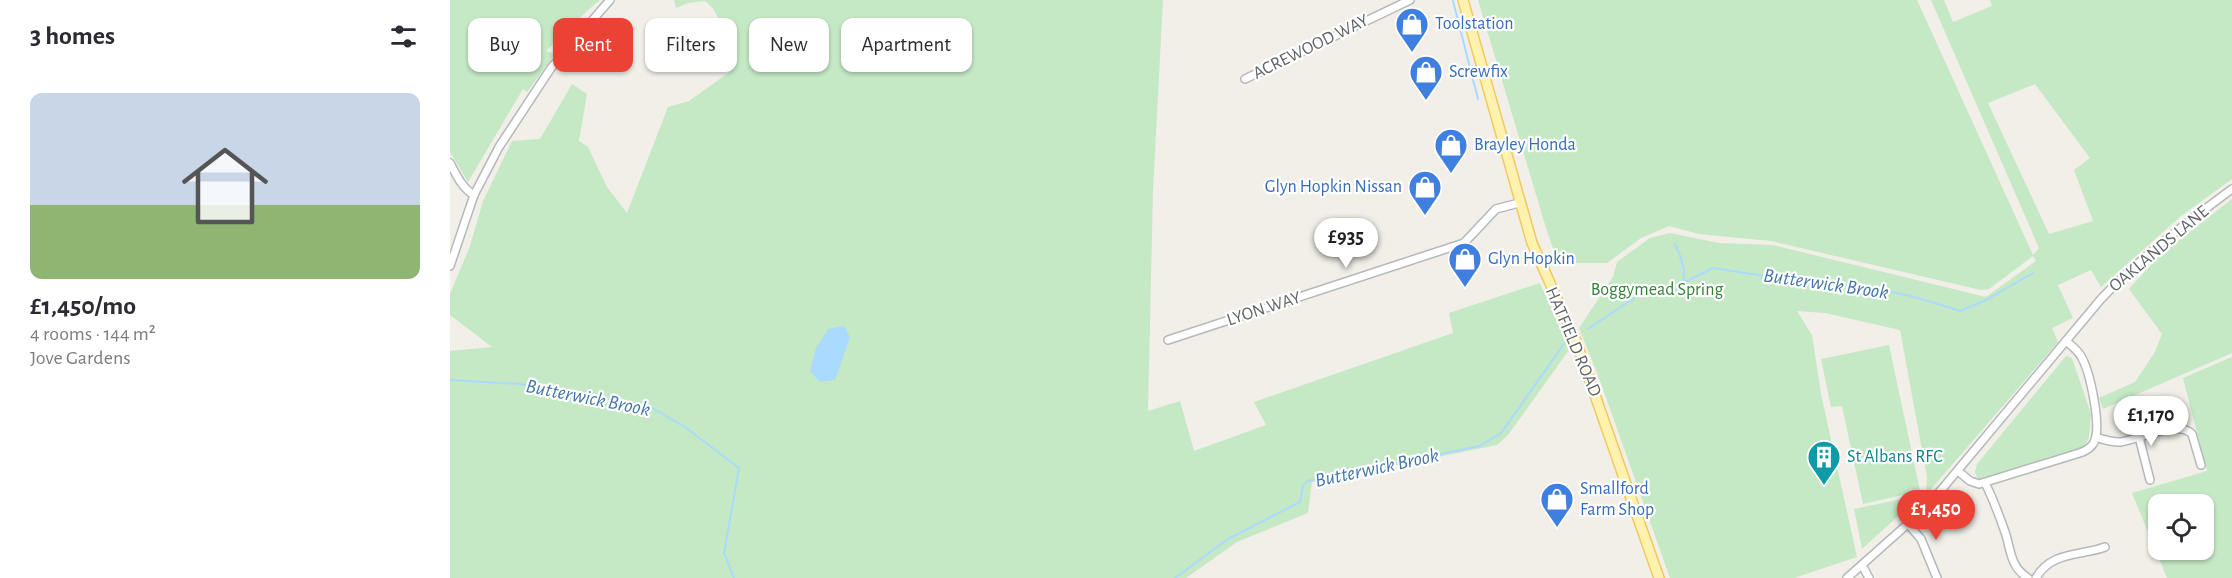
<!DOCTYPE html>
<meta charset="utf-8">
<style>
:root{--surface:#fff;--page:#f7f7f7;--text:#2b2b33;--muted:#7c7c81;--line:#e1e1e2;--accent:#ea4335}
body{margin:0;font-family:"Alegreya Sans",sans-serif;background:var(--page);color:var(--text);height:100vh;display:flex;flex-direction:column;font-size:22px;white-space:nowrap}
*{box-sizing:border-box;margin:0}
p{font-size:20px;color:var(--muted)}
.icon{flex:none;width:33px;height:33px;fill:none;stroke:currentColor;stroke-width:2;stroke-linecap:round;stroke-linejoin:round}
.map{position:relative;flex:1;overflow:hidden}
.drawer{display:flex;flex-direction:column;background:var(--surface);width:450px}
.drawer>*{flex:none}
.guide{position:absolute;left:18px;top:18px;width:570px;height:54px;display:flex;gap:12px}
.tools{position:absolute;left:1698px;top:494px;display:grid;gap:12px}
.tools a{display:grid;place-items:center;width:66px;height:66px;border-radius:12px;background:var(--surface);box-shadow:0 2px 4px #0004;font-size:30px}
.price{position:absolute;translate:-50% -51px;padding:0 14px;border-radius:21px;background:#fff;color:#222;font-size:20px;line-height:39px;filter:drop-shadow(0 2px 3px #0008)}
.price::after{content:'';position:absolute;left:50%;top:36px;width:18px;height:14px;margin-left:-9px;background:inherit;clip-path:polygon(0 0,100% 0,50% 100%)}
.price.selected{background:var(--accent);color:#fff}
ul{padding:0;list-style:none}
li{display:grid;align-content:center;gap:12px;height:318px;padding:0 30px}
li+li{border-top:2px solid var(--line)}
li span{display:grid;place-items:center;height:186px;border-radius:12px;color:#555}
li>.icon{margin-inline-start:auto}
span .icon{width:108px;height:108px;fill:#fffc;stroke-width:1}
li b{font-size:26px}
h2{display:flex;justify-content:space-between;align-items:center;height:72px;padding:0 30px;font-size:26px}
.pill{padding:0 21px;border-radius:12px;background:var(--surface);box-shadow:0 2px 4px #0004;font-size:21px;line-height:54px}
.pill.selected{background:var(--accent);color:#fff}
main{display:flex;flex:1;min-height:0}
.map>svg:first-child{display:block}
.green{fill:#c5e8c5;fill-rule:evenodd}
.water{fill:#aadaff}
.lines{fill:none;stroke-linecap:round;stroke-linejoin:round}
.stream{stroke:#aadaff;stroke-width:2}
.minor-casing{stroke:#b5b8bc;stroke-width:10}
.major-casing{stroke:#f2c960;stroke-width:12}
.minor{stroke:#fff;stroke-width:7}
.major{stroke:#fff2af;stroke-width:9}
.labels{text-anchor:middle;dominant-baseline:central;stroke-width:4.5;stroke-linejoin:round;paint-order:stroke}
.shop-label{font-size:18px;fill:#366cbe;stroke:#fff;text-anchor:start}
.street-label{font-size:18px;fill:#5f6368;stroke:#fff}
.park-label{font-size:18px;fill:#348238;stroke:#fff}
.culture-label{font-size:18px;fill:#0d838f;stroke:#fff;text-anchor:start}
.water-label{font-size:20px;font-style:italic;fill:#4174aa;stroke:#fff}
</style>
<main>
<section class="drawer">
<h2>3 homes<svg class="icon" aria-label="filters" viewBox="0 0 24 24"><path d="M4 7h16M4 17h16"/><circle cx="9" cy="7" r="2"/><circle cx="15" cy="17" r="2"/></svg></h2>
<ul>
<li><span style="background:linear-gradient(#c9d6e8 60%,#8fb573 0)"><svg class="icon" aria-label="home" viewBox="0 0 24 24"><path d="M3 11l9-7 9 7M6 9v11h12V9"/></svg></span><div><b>£1,450/mo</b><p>4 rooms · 144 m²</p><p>Jove Gardens</p></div></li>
</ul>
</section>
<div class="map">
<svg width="1782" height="578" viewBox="0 0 1782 578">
<rect width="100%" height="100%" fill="#f1efe8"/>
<g class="green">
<path d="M 0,0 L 150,0 L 138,10 L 96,51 L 105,54 L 77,92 L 73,89 L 18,182 L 0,152 Z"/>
<path d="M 224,0 L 713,0 L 703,191 L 698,411 L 730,401 L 744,451 L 816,425 L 804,402 L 1003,333 L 999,313 L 1090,283 L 1119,350 L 1058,435 L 1047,445 L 862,482 L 858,513 L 787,542 L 736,578 L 0,578 L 0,351 L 42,347 L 0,315 L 0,294 L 20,246 L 33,201 L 62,141 L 90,139 L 122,84 L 137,94 L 129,141 L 138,147 L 157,187 L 177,213 L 218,107 L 239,101 L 281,71 L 265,48 C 272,30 272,14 255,1 L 238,3 L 226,8 Z"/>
<path d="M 1028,0 L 1467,0 L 1583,255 L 1589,248 L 1481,0 L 1494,0 L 1503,22 L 1542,6 L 1540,0 L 1782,0 L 1782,179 L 1731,216 L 1651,287 L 1641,270 L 1608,285 L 1623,318 L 1602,328 L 1608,342 L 1476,495 L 1477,477 L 1450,330 L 1375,313 L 1347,311 L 1362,335 L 1371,394 L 1407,557 L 1344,578 L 1220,578 L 1149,378 L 1129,328 L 1163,277 L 1167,262 L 1200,238 L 1220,233 L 1269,243 L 1323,245 L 1536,297 L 1586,261 L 1583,256 L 1539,289 L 1531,290 L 1321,241 L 1249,234 L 1219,226 L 1191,238 L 1157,263 L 1108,263 L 1096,228 ZM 1585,84 L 1640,158 L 1624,170 L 1643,221 L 1599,234 L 1538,103 Z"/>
<path d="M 1782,199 L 1782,353 L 1653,409 L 1649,398 L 1685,382 L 1705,352 L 1712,334 L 1679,289 L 1710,255 Z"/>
<path d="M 1439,345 L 1470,491 L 1413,504 L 1392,406 L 1381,407 L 1371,359 Z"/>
<path d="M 1616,356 L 1622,358 L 1641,414 L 1639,438 L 1632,449 L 1610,457 L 1528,480 L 1525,472 L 1527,464 Z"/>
<path d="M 1782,357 L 1782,578 L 1717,578 L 1682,493 L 1757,471 L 1733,378 ZM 1708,504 L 1754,504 L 1754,549 L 1708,549 Z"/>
<path d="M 1471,495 L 1412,549 L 1404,509 Z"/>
</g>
<path class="water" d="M 394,326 L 400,337 L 385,380 L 370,382 L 360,371 L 366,348 L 378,329 Z"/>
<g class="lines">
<g class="stream">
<path d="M 1003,1 L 1028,99"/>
<path d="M 1233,283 L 1263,268 L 1374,285 L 1388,282 C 1408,294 1411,285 1428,289 C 1456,294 1483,302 1510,311 L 1536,300 L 1583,273"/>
<path d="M 1138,329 L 1187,296 L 1229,290 C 1239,276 1232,259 1225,244"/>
<path d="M 0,380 L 70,384 L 199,406 L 235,427 L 289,468 L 274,553 L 284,578"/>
<path d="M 725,578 L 778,539 L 850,502 L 853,486 L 857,481 L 1030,446 L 1051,433 L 1114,344"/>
</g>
<defs>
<g id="minor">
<path d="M 795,79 L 960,0"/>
<path d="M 0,163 C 7,176 12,188 24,195"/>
<path d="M 0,266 L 24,195 L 49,147 L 101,68 L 160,0"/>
<path d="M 718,340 L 1014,243 L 1046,209 L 1069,203"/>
<path d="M 1646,437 C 1654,440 1661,442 1670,442 C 1689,440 1728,419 1742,434 L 1751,465"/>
<path d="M 1689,437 L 1700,480"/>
<path d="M 1508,471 L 1520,481 L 1529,484 L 1623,455 C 1630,453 1638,451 1643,444 C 1653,430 1640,373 1632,358 C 1629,351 1622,346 1616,341"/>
<path d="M 1535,483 C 1543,498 1549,515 1555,532 C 1561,550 1560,567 1578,578"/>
<path d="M 1458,524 L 1471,539 L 1487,578"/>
<path d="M 1412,565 L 1419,578"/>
<path d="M 1397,578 L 1470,513 L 1492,489 L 1651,299 C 1691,257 1736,223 1782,189"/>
<path d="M 1586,578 C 1601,551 1631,556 1655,547"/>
</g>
<path id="major" d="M 1013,0 L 1082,243 L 1126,341 L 1209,578"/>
</defs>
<use href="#minor" class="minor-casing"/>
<use href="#major" class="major-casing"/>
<use href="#minor" class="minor"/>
<use href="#major" class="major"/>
</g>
<defs>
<symbol id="shop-pin" viewBox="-11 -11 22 30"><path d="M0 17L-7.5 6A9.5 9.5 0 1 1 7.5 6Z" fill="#3f7fe0" stroke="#fff"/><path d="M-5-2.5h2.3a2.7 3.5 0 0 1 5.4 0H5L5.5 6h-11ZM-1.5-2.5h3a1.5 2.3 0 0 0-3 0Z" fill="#fff"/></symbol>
<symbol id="building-pin" viewBox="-11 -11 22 30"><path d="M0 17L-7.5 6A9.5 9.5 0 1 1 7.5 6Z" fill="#0f9aa8" stroke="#fff"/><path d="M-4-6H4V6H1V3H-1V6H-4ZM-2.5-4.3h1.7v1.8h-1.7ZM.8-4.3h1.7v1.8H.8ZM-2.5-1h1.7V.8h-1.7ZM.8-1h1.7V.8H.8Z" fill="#fff"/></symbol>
</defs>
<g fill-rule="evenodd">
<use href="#shop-pin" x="943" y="5" width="38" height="52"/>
<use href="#shop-pin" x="957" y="53" width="38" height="52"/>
<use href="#shop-pin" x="982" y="126" width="38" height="52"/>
<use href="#shop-pin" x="956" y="168" width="38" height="52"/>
<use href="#shop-pin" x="996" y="240" width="38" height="52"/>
<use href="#building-pin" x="1355" y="438" width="38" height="52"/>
<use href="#shop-pin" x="1088" y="480" width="38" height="52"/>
</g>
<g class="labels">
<g class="shop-label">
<text x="985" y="24">Toolstation</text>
<text x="999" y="72">Screwfix</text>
<text x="1024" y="145">Brayley Honda</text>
<text x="952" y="187" text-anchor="end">Glyn Hopkin Nissan</text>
<text x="1038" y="259">Glyn Hopkin</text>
<text x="1130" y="489">Smallford<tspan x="1130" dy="21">Farm Shop</tspan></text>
</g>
<g class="street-label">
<text transform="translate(861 47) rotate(-26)">ACREWOOD WAY</text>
<text transform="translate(1709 249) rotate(-40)">OAKLANDS LANE</text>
<text transform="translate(814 309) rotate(-18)">LYON WAY</text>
<text transform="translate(1123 342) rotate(67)">HATFIELD ROAD</text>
</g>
<g class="park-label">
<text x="1207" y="290">Boggymead Spring</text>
</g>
<g class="culture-label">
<text x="1397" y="457">St Albans RFC</text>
</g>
<g class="water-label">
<text transform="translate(1376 284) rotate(8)">Butterwick Brook</text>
<text transform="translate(138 398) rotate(11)">Butterwick Brook</text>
<text transform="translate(927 468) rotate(-12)">Butterwick Brook</text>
</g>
</g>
</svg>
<div class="tools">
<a><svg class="icon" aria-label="locate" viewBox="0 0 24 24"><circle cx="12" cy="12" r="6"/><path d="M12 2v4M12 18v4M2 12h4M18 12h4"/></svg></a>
</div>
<b class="price" style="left:896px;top:269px">£935</b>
<b class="price" style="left:1701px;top:447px">£1,170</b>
<b class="price selected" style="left:1486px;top:541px">£1,450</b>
<div class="guide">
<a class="pill">Buy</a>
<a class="pill selected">Rent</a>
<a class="pill">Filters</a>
<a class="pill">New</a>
<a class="pill">Apartment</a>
</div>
</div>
</main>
